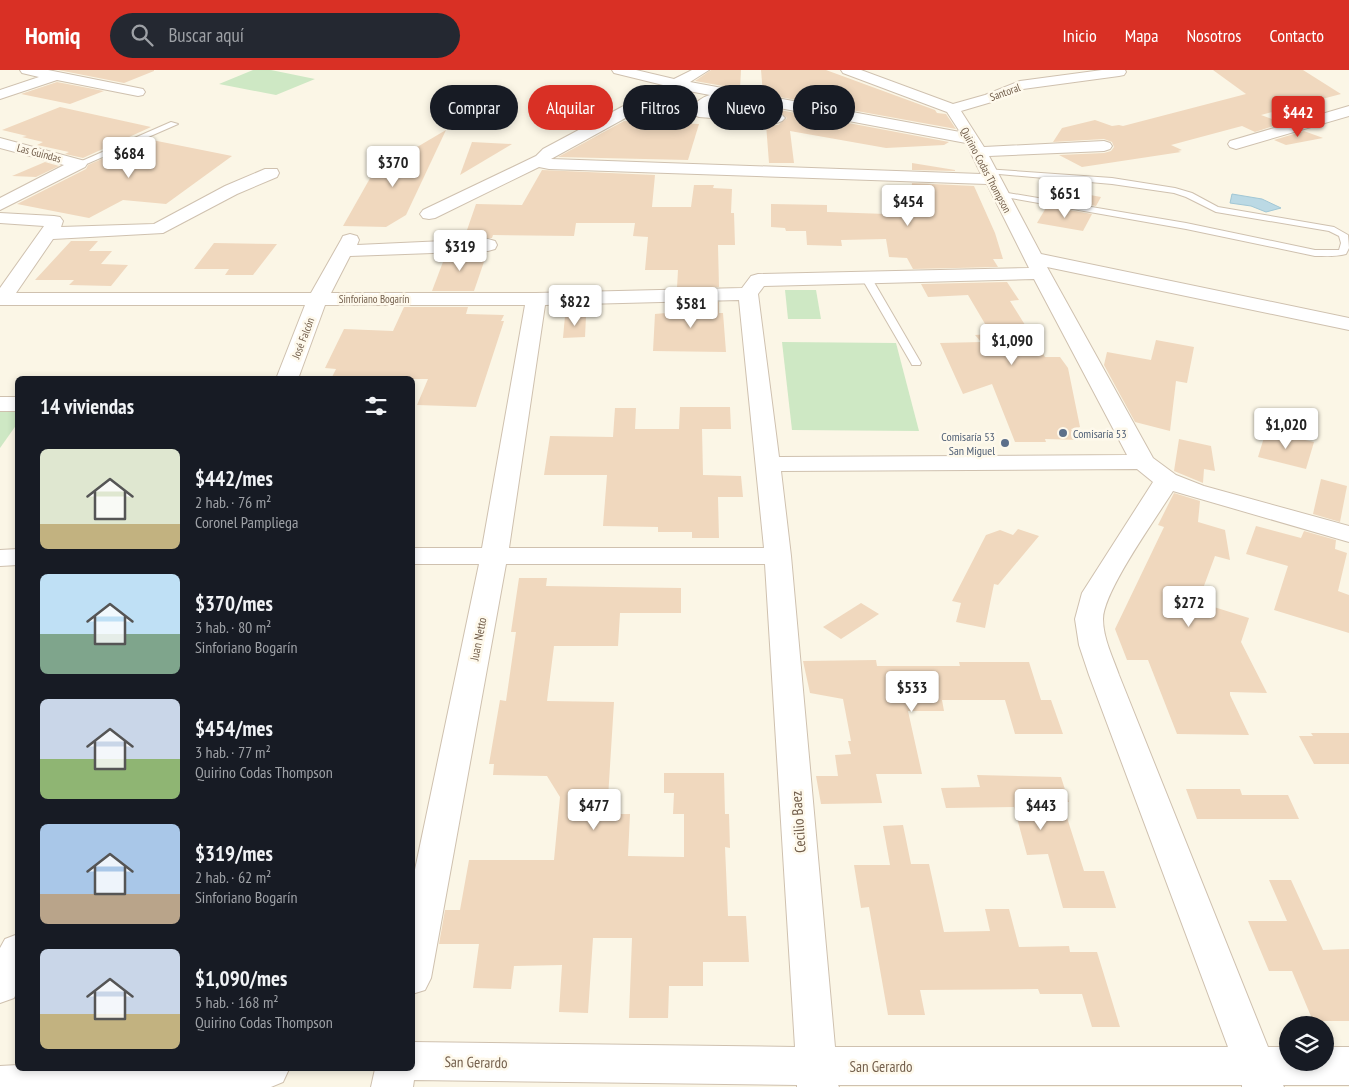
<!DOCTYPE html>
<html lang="es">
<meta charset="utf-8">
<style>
:root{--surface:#171b24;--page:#242831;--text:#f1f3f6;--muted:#9ea1a6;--accent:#d93025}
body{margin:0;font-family:"PT Sans Narrow",sans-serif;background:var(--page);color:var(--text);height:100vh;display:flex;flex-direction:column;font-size:19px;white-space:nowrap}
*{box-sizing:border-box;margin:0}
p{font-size:16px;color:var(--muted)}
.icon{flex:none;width:28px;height:28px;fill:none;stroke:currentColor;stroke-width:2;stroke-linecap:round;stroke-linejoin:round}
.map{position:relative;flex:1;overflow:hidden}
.side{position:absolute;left:15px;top:306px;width:400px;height:695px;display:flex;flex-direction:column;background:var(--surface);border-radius:8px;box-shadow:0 2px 8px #0003}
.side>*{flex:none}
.top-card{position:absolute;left:430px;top:15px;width:475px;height:45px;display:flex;gap:10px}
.tools{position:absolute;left:1279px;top:946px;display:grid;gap:10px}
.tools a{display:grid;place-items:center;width:55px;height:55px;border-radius:50%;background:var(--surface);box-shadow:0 2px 8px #0003;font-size:25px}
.price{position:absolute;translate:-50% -42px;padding:0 11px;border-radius:5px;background:#fff;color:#222;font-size:16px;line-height:32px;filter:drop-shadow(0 1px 2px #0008)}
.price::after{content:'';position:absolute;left:50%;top:30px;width:15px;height:11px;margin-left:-8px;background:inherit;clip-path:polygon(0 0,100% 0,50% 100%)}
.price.active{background:var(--accent);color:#fff}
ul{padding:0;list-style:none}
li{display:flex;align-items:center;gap:15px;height:125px;padding:0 25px}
li span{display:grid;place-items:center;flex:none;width:140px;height:100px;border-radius:8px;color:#555}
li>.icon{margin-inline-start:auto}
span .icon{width:60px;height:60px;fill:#fffc;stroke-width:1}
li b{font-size:21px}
h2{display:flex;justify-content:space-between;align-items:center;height:60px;padding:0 25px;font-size:21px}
.chip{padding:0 18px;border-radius:22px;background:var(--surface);box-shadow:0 2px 8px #0003;font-size:18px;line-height:45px}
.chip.active{background:var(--accent);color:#fff}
header{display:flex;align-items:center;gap:30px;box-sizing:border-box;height:70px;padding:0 25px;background:var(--accent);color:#fff}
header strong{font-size:24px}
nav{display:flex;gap:28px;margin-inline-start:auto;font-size:18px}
.search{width:350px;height:45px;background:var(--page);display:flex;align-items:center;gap:12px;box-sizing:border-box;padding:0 18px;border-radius:28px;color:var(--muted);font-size:19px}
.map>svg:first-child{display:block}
.green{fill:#cee8c4}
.water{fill:#bbd9e4;stroke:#a1c7d5}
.building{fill:#f0d8be}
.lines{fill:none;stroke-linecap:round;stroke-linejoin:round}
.service-casing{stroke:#cfc1af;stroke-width:2}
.minor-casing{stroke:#cfc1af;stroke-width:2}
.service{fill:#fff;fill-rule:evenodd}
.minor{fill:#fff;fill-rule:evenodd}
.service-dot{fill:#5c6f8a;stroke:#fef9ec;stroke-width:2}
.labels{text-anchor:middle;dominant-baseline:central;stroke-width:5;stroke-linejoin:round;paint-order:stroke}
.far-street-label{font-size:11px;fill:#735f4c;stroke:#fef9ec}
.service-label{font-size:12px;fill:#4e5e75;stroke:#fef9ec;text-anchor:start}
.street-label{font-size:12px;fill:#735f4c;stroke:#fef9ec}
.near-street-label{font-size:15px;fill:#735f4c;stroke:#fef9ec}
</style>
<header>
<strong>Homiq</strong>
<div class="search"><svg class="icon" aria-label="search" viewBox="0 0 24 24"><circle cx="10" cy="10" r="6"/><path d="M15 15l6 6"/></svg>Buscar aquí</div>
<nav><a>Inicio</a><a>Mapa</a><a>Nosotros</a><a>Contacto</a></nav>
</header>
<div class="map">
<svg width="1349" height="1017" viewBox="0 0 1349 1017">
<rect width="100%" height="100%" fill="#fbf6e6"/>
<g class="green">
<path d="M 253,0 L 271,0 L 315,9 L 276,25 L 219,14 Z"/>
<path d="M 785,220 L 816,220 L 821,249 L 788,249 Z"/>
<path d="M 782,272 L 896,273 L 919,361 L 792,360 Z"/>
<path d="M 0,340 L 17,340 L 17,354 L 0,378 Z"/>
</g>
<path class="water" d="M 1232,124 L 1262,129 L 1281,138 L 1266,142 L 1251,136 L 1230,133 Z"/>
<g class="building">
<path d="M 58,0 L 154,0 L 154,1 L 124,13 Z"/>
<path d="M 711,0 L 741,0 L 740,19 L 695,11 Z"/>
<path d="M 761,0 L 826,0 L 935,40 L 937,43 L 946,44 L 956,59 L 763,24 Z"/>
<path d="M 1213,0 L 1303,0 L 1341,24 L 1261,45 L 1283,53 L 1255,62 L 1242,56 L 1171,75 L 1182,80 L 1178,81 L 1181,82 L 1082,97 L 1059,85 L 1104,83 L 1111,81 L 1114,77 L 1112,72 L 1104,69 L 1053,72 L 1062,58 L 1095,50 L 1112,56 L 1119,55 L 1123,56 L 1246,24 Z"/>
<path d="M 57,12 L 104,21 L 70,34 L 21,24 Z"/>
<path d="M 60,37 L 151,57 L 83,88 L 65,84 L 69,82 L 37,75 L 43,72 L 22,67 L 27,66 L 2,60 Z"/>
<path d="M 764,37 L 949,72 L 944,75 L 886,78 L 790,61 L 794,93 L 769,93 L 766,54 L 778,55 L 787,48 L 778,41 L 765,40 Z"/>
<path d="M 624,51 L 699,54 L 688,90 L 558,87 Z"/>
<path d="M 446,60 L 406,145 L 386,157 L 343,156 L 373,103 Z"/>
<path d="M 1304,61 L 1323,68 L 1286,75 L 1274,70 Z"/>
<path d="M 147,69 L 232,86 L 166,134 L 123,130 L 89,148 L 17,134 L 86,99 L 88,95 Z"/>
<path d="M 472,72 L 512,74 L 460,105 Z"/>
<path d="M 45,92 L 59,96 L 36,107 L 12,106 Z"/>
<path d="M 912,93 L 955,100 L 955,101 L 912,100 Z"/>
<path d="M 542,100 L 655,105 L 652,137 L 691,137 L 694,115 L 714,115 L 713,118 L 732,119 L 731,143 L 734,143 L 735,175 L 718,175 L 719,217 L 677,218 L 678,200 L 645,200 L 648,167 L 633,166 L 635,153 L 576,153 L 574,166 L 493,165 L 492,168 L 452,169 L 454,163 L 466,163 L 476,134 L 522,135 Z"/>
<path d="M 912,113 L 974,116 L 995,163 L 1003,189 L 993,189 L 998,197 L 913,199 L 907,188 L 889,187 L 886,169 L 841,170 L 842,176 L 807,175 L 806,161 L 786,161 L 785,158 L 771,157 L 771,134 L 827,135 L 827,142 L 887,144 L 884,133 L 911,133 Z"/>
<path d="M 1058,117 L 1084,121 L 1085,124 L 1101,127 L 1096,136 L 1051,128 Z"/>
<path d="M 1047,136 L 1092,144 L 1083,161 L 1037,153 Z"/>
<path d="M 71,171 L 98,171 L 89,181 L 112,181 L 101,194 L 128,195 L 111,216 L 69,215 L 74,210 L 35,210 Z"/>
<path d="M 214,173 L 277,174 L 253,205 L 225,205 L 229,199 L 194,199 Z"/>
<path d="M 487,183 L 474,221 L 432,221 L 446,184 Z"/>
<path d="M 1007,212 L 1019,230 L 1010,231 L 1045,287 L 1060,287 L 1068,298 L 1080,357 L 1071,359 L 1080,370 L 1045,369 L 1046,372 L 1015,372 L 992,314 L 963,324 L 940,273 L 981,272 L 975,265 L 991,264 L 968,225 L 928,227 L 921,214 Z"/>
<path d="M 719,232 L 719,243 L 723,243 L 726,282 L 653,281 L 655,244 L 677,242 L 677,233 Z"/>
<path d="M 404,237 L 468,237 L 466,244 L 504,245 L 501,251 L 504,251 L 476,337 L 417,335 L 428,309 L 331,309 L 336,299 L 325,298 L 344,259 L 393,261 Z"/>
<path d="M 565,246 L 586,246 L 585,267 L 563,268 Z"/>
<path d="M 1156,270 L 1194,277 L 1187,313 L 1176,311 L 1170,361 L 1135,352 L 1104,295 L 1107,282 L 1151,290 Z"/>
<path d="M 680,337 L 730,337 L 731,359 L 702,359 L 703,405 L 741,406 L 743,427 L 718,427 L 719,468 L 692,468 L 692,462 L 658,462 L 658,457 L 603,456 L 607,405 L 544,405 L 550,366 L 613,367 L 615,338 L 636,338 L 635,359 L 679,359 Z"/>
<path d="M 1266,361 L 1314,372 L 1306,399 L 1258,387 Z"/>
<path d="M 1179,369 L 1211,376 L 1215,401 L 1204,399 L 1203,413 L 1174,401 Z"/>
<path d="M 1321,409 L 1347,416 L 1340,452 L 1313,444 Z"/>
<path d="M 1174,423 L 1200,431 L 1198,452 L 1225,460 L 1230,490 L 1215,486 L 1198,532 L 1249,548 L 1241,572 L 1267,623 L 1230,622 L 1230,625 L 1249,665 L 1177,664 L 1148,590 L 1127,590 L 1115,559 L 1164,457 L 1158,455 Z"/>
<path d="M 1256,456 L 1301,468 L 1304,461 L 1336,470 L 1335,479 L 1347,483 L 1338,521 L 1349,525 L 1349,563 L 1274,540 L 1288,496 L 1246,484 Z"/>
<path d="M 1018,459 L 1039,466 L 998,515 L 994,514 L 985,558 L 956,552 L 961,533 L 952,531 L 986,465 L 1000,460 L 1013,465 Z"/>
<path d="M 519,508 L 547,508 L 546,516 L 681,518 L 681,543 L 620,543 L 618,576 L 554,576 L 547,631 L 614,632 L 607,744 L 630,744 L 628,786 L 684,787 L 684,744 L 673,744 L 674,723 L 664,723 L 664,703 L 724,703 L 725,744 L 729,744 L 730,778 L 725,777 L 728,846 L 746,846 L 749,892 L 703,892 L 703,916 L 669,916 L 668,948 L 629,948 L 632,868 L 593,868 L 588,943 L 559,942 L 562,895 L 514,896 L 511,919 L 473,918 L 479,874 L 439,874 L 445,840 L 460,840 L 469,790 L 554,790 L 560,727 L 547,706 L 493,705 L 494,694 L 489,694 L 500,630 L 506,631 L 516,562 L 511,562 Z"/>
<path d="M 861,533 L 879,544 L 841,569 L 823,557 Z"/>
<path d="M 876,590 L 877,596 L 960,596 L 959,592 L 1029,592 L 1041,630 L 1051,630 L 1063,664 L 1015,664 L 1005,630 L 942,630 L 944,641 L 908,641 L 922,704 L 876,704 L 882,733 L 821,734 L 816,706 L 838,706 L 835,685 L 851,684 L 848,671 L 851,671 L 843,629 L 810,623 L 803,591 Z"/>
<path d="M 1311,663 L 1349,663 L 1349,694 L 1314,694 L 1299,666 L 1313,666 Z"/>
<path d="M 977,705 L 1061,707 L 1069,732 L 1062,732 L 1084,801 L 1104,801 L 1116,838 L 1063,838 L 1048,784 L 1027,785 L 1014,737 L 946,738 L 941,718 L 980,717 Z"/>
<path d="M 1186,719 L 1240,719 L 1242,725 L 1288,725 L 1299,749 L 1197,749 Z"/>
<path d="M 903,755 L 911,794 L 929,794 L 944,862 L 990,861 L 985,839 L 1009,839 L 1019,877 L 1069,876 L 1070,882 L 1097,882 L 1120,957 L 1092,957 L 1082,924 L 1040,924 L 1038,919 L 920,920 L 925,945 L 888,945 L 869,837 L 861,838 L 854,795 L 890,795 L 883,756 Z"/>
<path d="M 1269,810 L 1291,810 L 1323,880 L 1349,879 L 1349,951 L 1313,951 L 1292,901 L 1269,901 L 1248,851 L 1287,851 Z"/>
</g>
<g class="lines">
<defs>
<g id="service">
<path d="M 171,52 L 178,54 L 82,96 L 75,94 Z"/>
<path d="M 985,99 L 1112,108 L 1175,118 L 1192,123 L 1218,137 L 1334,157 L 1348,165 L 1349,178 L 1346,184 C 1335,187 1326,186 1315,186 L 1186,159 L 999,126 L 996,125 L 996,121 L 1186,153 L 1315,180 L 1339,180 L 1341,173 L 1339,166 L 1329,161 L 1216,142 L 1186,127 L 1174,123 L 1112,114 L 988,103 L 985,103 Z"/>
<path d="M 866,204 L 871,207 L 921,293 L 920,295 L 912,295 L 911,293 L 861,207 Z"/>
</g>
<g id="minor">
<path d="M 20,0 L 48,0 L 143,19 L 145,22 L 143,25 L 138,26 L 57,10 L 0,29 L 0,20 L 39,7 L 22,3 Z"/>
<path d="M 612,0 L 636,0 L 674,9 L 692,0 L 709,0 L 690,12 L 960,62 L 947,42 L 843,3 L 841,0 L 861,0 L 953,34 L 985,25 L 1020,11 L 1102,0 L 1125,0 L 1126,2 L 1124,5 L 1119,6 L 1023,19 L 995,31 L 961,41 L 984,77 L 1104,71 L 1110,73 L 1112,76 L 1110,79 L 1104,81 L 989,86 L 1041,184 L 1349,248 L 1349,260 L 1047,197 L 1153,388 L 1176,405 L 1204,416 L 1349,456 L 1349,472 L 1173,421 C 1156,448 1103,522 1103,549 C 1103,568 1113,588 1119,605 L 1268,977 L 1288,977 L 1288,992 L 1325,992 L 1325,977 L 1349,977 L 1349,1015 L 1283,1015 L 1284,1017 L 1242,1017 L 1242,1015 L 838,1015 L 839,1017 L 797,1017 L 797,1015 L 414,1010 L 413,1017 L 371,1017 L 375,999 L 412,999 L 412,972 L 795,977 L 765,494 L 506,494 L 431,908 L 425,920 L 412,924 L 412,814 L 479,494 L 412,494 L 412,478 L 482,478 L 525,235 L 325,235 L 298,309 L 276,309 L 305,235 L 0,235 L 0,218 L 44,156 L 0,153 L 0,143 L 54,146 L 60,147 L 63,151 L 61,157 L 154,154 L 225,116 L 265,99 L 277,99 L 279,103 L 277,107 L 237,124 L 163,163 L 53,169 L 16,223 L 311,223 L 341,170 L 343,166 L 350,164 L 357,166 L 359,170 L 357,175 L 488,169 L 495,171 L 497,175 L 495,179 L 488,181 L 350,186 L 331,223 L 536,223 L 742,218 L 751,206 L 758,204 L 1029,198 L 987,114 L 549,99 L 539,97 L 435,148 L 429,149 L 423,148 L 420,144 L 423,140 L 536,86 L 543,79 L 663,15 L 614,3 ZM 678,19 L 710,25 C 702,27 693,33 691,42 L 694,45 L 699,47 L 777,53 L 782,51 L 785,48 L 782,45 L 777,43 L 708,38 L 718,29 L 715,26 L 966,73 L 981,104 L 551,89 ZM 1034,209 L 1127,385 L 779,387 L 758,224 L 764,216 ZM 739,230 L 764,478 L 509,478 L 545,235 ZM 1137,399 L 1153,412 L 1082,523 L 1075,549 L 1079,575 L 1089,605 L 1228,977 L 835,977 L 791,486 L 781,401 Z"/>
<path d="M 1349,36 L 1349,46 L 1236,79 L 1230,77 L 1228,74 L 1230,71 Z"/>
<path d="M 0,68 L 85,91 L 87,94 L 85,97 L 0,140 L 0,128 L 64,95 L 0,78 Z"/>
<rect x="0" y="327" width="18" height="14"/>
<path d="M 18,479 L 18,495 L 0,496 L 0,480 Z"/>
<path d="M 18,864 L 18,920 L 14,928 L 0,933 L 0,878 L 5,869 Z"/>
<path d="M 18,995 L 18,999 L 289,999 L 283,1012 L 271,1017 L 0,1017 L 0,996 Z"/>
</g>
</defs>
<use href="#service" class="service-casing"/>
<use href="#minor" class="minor-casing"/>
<use href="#service" class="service"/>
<use href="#minor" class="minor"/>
</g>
<g class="service-dot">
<circle cx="1063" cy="363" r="5"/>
<circle cx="1005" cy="373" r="5"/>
</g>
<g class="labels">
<g class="far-street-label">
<text transform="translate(1005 22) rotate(-20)">Santoral</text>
<text transform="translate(39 83) rotate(15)">Las Guindas</text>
<text transform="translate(986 100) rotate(62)">Quirino Codas Thompson</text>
<text x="374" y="229">Sinforiano Bogarín</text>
<text transform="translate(303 268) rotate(-69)">José Falcón</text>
</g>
<g class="service-label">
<text x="1073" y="363">Comisaría 53</text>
<text x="995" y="366" text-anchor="end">Comisaría 53<tspan x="995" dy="14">San Miguel</tspan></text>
</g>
<g class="street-label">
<text transform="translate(478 569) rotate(-79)">Juan Netto</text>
</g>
<g class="near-street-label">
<text transform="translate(798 752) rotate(-94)">Cecilio Baez</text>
<text transform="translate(476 992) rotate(1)">San Gerardo</text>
<text x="881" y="996">San Gerardo</text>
</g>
</g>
</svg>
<div class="tools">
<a><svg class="icon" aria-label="layers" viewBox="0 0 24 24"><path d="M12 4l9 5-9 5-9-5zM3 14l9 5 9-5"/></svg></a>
</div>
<b class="price active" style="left:1298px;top:68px">$442</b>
<b class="price" style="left:129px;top:109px">$684</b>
<b class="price" style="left:393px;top:118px">$370</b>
<b class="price" style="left:1065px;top:149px">$651</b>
<b class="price" style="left:908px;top:157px">$454</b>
<b class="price" style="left:460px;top:202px">$319</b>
<b class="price" style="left:575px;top:257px">$822</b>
<b class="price" style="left:691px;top:259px">$581</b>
<b class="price" style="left:1012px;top:296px">$1,090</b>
<b class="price" style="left:1286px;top:380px">$1,020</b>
<b class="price" style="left:1189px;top:558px">$272</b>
<b class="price" style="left:912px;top:643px">$533</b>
<b class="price" style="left:594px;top:761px">$477</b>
<b class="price" style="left:1041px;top:761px">$443</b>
<div class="top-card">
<a class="chip">Comprar</a>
<a class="chip active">Alquilar</a>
<a class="chip">Filtros</a>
<a class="chip">Nuevo</a>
<a class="chip">Piso</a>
</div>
<section class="side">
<h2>14 viviendas<svg class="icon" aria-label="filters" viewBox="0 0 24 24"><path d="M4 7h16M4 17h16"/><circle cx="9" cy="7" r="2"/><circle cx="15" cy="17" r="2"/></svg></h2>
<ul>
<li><span style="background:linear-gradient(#dfe7d0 75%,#c2b280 0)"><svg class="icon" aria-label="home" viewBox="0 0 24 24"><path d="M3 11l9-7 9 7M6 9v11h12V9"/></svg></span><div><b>$442/mes</b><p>2 hab. · 76 m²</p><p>Coronel Pampliega</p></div></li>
<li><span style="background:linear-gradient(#bfe0f5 60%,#7fa58c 0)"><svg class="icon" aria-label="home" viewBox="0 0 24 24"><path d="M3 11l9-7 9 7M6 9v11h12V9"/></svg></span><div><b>$370/mes</b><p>3 hab. · 80 m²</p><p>Sinforiano Bogarín</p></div></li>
<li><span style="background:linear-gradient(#c9d6e8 60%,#8fb573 0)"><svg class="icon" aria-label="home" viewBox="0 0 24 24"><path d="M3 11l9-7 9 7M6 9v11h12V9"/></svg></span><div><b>$454/mes</b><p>3 hab. · 77 m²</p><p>Quirino Codas Thompson</p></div></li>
<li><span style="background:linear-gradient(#a9c7e8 70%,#b9a48a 0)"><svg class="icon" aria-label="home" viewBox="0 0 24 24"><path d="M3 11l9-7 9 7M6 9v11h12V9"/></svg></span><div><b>$319/mes</b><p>2 hab. · 62 m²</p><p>Sinforiano Bogarín</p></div></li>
<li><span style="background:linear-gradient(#c9d6e8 65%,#c2b280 0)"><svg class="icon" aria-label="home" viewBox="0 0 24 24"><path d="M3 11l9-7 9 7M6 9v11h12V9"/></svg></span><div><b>$1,090/mes</b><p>5 hab. · 168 m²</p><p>Quirino Codas Thompson</p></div></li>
</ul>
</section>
</div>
